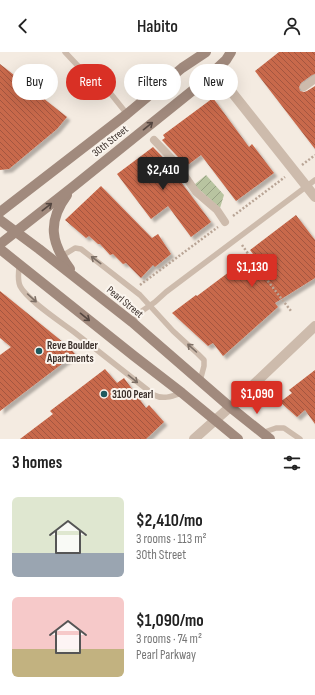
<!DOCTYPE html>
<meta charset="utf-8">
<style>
:root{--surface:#fff;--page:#f2f2f2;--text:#222;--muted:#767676;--accent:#d93025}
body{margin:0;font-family:"Sofia Sans Condensed",sans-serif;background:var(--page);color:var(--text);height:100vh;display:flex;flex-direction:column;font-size:15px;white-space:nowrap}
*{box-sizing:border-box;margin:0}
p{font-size:13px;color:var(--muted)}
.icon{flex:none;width:22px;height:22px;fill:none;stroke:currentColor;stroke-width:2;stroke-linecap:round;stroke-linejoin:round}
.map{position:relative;height:387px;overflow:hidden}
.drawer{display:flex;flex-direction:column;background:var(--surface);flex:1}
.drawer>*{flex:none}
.guide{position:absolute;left:12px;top:12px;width:291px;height:36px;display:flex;gap:8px}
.price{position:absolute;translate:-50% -34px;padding:0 9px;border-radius:4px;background:var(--accent);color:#fff;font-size:13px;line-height:26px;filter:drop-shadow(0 1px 2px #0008)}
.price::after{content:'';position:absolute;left:50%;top:24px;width:12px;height:9px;margin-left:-6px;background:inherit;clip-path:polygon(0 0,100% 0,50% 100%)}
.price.selected{background:#222;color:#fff}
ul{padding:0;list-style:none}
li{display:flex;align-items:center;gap:12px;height:100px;padding:0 12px}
li span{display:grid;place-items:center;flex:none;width:112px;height:80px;border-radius:6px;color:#555}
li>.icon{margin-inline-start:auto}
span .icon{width:48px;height:48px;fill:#fffc;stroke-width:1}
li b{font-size:17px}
h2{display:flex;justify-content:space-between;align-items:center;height:48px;padding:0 12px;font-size:17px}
.chip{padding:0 14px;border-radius:18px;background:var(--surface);box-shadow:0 4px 16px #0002;font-size:14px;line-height:36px}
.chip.selected{background:var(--accent);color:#fff}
header{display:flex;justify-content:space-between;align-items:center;height:52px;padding:0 12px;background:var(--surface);font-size:18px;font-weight:600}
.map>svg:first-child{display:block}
.garden{fill:url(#garden-furrows)}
.building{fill:url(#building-back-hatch);filter:url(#shadow)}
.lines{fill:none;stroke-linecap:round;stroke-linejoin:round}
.path{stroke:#b9a596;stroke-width:2.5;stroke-dasharray:2 2;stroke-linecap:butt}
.service{stroke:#cdbbac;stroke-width:5.5}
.pedestrian{stroke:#cdbbac;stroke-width:8}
.minor{stroke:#cdbbac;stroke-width:10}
.tertiary{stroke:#cdbbac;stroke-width:10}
.secondary{stroke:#a18a7d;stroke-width:10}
.oneway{stroke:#544640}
.oneway2{stroke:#7d6f65}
.poi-dot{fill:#1f5a5e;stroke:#fbf5ee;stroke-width:1.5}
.labels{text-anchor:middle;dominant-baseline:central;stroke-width:4;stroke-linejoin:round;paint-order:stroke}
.street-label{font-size:11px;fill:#3b302b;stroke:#fbf5ee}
.poi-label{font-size:11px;font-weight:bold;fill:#3b302b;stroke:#fbf5ee;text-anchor:start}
</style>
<header><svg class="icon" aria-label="back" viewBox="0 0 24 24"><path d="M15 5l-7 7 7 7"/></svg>Habito<svg class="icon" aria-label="person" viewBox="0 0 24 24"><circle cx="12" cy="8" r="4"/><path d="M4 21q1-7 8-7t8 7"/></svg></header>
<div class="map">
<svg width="315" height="387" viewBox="0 0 315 387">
<defs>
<pattern id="garden-furrows" width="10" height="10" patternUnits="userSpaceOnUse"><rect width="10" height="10" fill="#b8c4a0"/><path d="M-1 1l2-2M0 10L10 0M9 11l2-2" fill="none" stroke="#97a083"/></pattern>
<pattern id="building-back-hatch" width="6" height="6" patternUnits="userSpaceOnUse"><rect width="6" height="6" fill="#c8694b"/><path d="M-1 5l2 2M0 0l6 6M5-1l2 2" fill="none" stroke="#a4573f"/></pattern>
<filter id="shadow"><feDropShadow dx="3.5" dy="3.5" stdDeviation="1" flood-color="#0004"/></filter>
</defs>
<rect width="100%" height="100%" fill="#f4ebe1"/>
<path class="garden" d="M 206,123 L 224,143 L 220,156 L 194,133 Z"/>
<g class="building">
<path d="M 279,0 L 315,0 L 315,22 L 312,23 L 301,31 L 299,35 L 300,39 L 304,40 L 307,39 L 315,34 L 315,97 L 255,19 Z"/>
<path d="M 0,12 L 67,65 L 57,77 L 9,117 L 0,118 Z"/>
<path d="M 213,46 L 249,95 L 252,92 L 274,121 L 236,149 L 201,103 L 185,115 L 179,106 L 162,88 L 165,86 L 163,83 Z"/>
<path d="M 153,95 L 171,114 L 176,121 L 175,122 L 211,170 L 191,185 L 168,154 L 151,167 L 117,122 Z"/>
<path d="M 101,134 L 152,186 L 158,182 L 171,202 L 155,215 L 153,213 L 141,226 L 126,211 L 123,212 L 113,202 L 110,203 L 100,192 L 98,192 L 89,184 L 86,186 L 65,168 Z"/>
<path d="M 296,163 L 315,188 L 315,226 L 275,251 L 278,255 L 223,304 L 213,291 L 208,294 L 172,261 L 196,243 L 197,244 L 253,202 L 250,198 Z"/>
<path d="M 0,239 L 69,295 L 75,302 L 0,359 L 0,303 L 11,295 L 0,286 Z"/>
<path d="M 105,317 L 117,331 L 124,326 L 146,356 L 149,353 L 164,370 L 146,387 L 20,387 L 53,362 L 50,359 Z"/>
<path d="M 315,318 L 315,372 L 305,358 L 297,365 L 280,350 L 292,341 L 289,338 Z"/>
</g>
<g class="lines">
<g class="path">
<path d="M 302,113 L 315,103"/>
<path d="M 233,164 L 285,125"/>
<path d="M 242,193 L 264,224 L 291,259"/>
<path d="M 140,233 L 218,175"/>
</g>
<g class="service">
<path d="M 65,0 L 79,15 L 107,37 L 127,62"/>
<path d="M 62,204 L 75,196 L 81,197 L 140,243 L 173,279 L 198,302 L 204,308 L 204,314 L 200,329"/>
<path d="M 19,213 C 19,220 17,227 20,234 C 27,248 61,270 74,280 C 101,301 127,322 154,343 C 163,348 173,344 182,341"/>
<path d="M 132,270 L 142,259 L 155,250 L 166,240 L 315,128"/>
<path d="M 262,381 L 276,376 L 284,376 L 300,387"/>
</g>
<g class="pedestrian">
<path d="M 304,35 L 315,27"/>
<path d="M 154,88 L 175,110 L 196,140 L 217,158 L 225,170"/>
</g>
<g class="minor">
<path d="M 215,19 L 315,145"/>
<path d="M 230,355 L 315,274"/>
</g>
<path class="tertiary" d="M 194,387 L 230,355"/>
<g class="secondary">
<path d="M 67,143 C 47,170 51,191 70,217"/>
<path d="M 0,160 L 127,62 L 182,16 L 206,0"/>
<path d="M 0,168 L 39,197 L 132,270 L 230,355 L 270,387"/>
<path d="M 0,192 L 74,134 L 197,35 L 226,8 L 231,0"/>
<path d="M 0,197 L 134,304 L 182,341 L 238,387"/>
</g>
</g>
<defs><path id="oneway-shaft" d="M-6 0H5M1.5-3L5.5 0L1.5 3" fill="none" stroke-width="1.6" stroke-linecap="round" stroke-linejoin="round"/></defs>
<g class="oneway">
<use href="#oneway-shaft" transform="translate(148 74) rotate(-39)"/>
<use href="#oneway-shaft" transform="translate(47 155) rotate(-38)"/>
<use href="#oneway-shaft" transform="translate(85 265) rotate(39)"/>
</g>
<g class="oneway2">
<use href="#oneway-shaft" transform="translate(96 208) rotate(-143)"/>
<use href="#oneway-shaft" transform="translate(32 246) rotate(42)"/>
<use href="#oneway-shaft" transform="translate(192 296) rotate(-138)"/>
<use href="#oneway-shaft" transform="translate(133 327) rotate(39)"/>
</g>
<g class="poi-dot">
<circle cx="39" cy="299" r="4"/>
<circle cx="104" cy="342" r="4"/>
</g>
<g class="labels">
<g class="street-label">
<text transform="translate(110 89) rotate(-39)">30th Street</text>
<text transform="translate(125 250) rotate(39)">Pearl Street</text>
</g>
<g class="poi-label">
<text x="47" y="293">Reve Boulder<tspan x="47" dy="13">Apartments</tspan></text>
<text x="112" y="342">3100 Pearl</text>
</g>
</g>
</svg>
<b class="price selected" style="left:163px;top:139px">$2,410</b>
<b class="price" style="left:252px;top:236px">$1,130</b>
<b class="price" style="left:257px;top:363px">$1,090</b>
<div class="guide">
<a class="chip">Buy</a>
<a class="chip selected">Rent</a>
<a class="chip">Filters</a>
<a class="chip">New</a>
</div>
</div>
<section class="drawer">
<h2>3 homes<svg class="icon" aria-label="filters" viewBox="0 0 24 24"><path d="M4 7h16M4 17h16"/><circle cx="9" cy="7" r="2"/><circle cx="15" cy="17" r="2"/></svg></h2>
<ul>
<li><span style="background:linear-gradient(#dfe7d0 70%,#9aa5b1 0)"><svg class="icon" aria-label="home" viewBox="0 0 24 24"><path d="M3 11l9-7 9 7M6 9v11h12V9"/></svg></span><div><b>$2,410/mo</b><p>3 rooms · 113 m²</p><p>30th Street</p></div></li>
<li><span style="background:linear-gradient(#f6c9c9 65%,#c2b280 0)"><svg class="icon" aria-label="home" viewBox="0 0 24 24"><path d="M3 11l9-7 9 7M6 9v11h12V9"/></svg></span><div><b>$1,090/mo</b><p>3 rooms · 74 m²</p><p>Pearl Parkway</p></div></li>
</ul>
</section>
